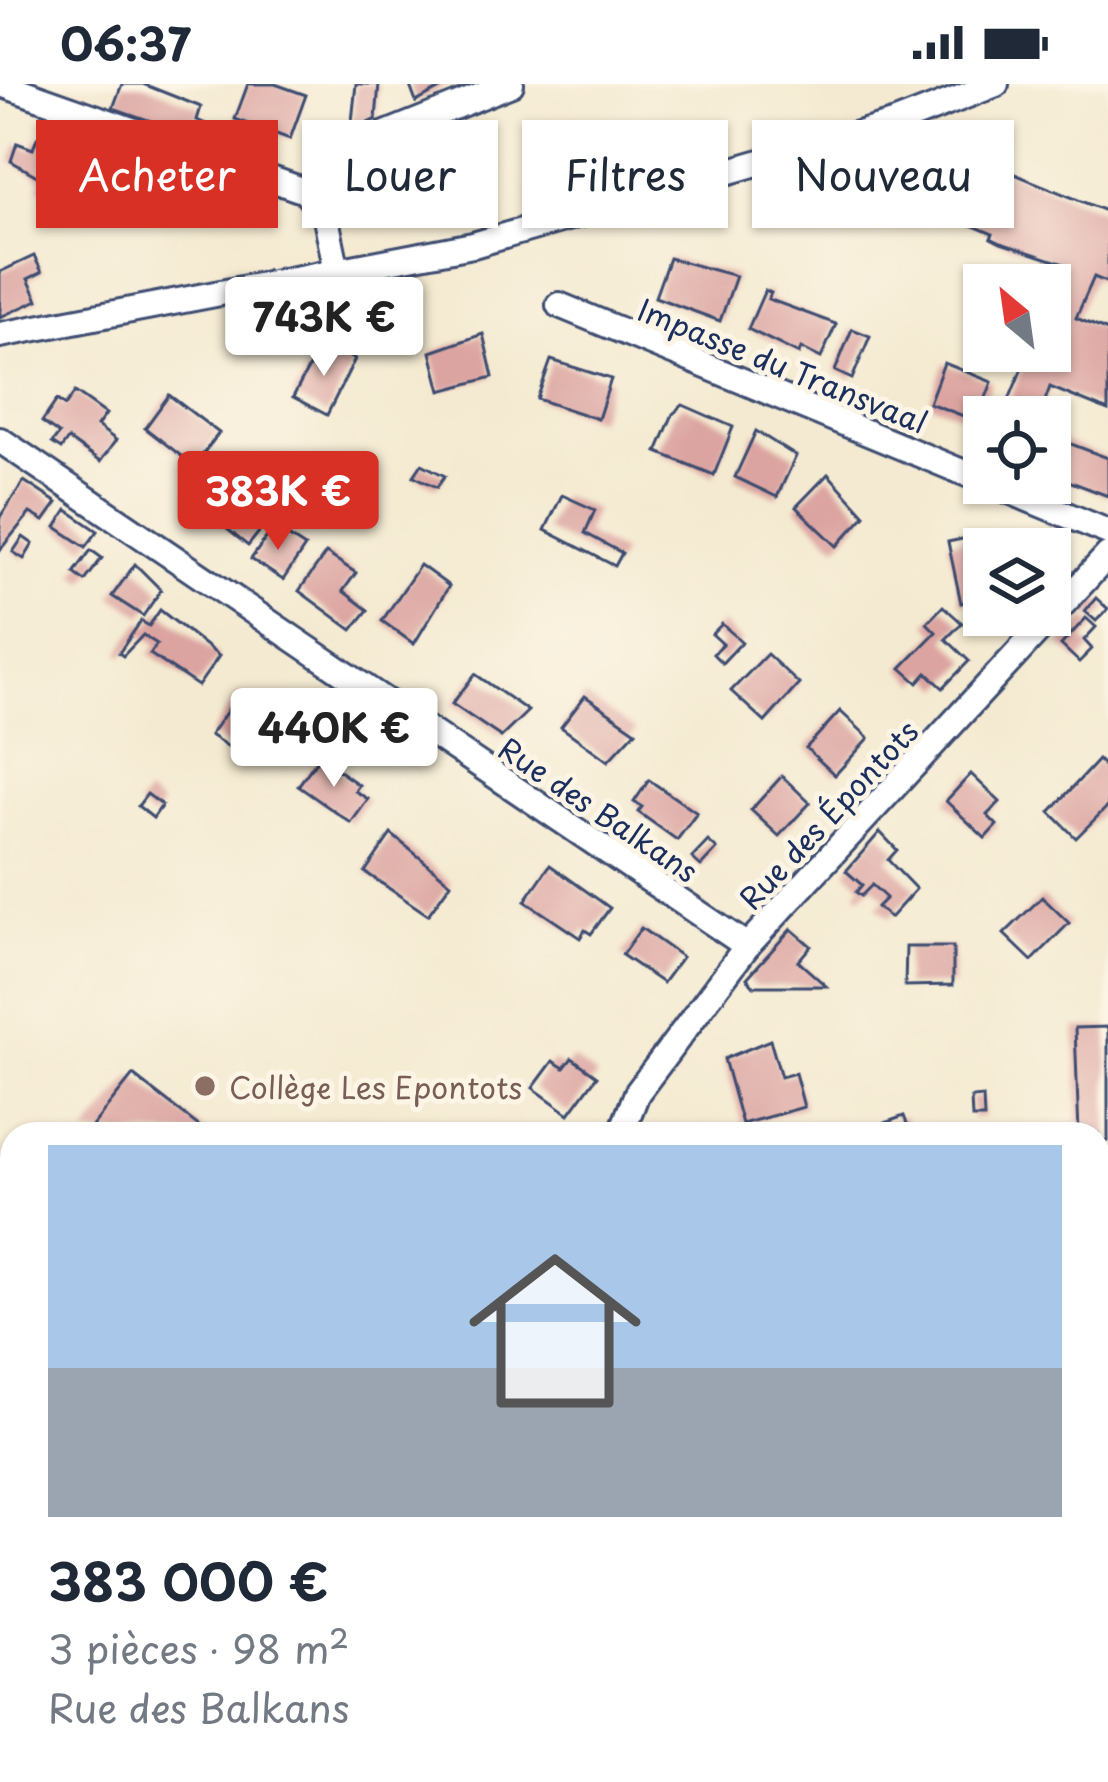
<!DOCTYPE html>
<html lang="fr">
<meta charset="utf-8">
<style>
:root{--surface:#fff;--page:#f2f2f3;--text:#1f2937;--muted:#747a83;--accent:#d93025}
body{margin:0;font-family:"Playpen Sans",sans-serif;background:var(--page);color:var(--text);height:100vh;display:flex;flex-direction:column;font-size:45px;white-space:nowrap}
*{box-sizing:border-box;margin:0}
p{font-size:39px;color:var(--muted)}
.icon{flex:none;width:66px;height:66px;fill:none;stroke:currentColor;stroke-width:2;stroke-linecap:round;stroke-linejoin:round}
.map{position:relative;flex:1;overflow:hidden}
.sheet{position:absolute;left:0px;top:1038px;width:1110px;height:660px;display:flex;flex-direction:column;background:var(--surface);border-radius:36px 36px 0 0;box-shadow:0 3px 9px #0004}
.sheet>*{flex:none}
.guide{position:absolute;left:36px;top:36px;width:1038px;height:108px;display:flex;gap:24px}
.needle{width:78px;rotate:331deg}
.buttons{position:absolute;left:963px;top:180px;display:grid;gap:24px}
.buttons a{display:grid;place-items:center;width:108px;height:108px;border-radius:0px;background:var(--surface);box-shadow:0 3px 9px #0004;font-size:60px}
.price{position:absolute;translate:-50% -102px;padding:0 27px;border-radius:12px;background:#fff;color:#222;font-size:39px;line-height:78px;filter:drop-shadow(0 3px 6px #0008)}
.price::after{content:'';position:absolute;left:50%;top:72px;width:36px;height:27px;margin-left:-18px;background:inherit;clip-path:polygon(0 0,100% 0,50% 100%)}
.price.on{background:var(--accent);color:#fff}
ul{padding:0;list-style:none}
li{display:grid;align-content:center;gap:24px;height:636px;padding:0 48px}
li span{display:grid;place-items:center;height:372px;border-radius:0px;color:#555}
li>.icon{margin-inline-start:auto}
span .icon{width:216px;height:216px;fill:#fffc;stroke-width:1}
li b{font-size:51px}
.pill{padding:0 42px;border-radius:0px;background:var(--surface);box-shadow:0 3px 9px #0004;font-size:42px;line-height:108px}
.pill.on{background:var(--accent);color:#fff}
.status{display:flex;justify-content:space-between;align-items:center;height:84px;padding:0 60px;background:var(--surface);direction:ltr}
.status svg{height:33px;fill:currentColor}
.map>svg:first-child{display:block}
.building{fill:#dca4a1}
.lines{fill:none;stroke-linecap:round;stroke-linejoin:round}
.street-casing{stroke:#3c4b6f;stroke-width:30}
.street{stroke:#fff;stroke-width:24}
.education-dot{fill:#8d6e63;stroke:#fcf5e5;stroke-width:4.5}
.labels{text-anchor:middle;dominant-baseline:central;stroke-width:10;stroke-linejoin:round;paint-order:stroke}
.street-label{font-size:30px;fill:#1b2f5e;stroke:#fcf5e5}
.education-label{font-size:30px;fill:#785e54;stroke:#fcf5e5;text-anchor:start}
</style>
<div class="status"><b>06:37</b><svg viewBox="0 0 49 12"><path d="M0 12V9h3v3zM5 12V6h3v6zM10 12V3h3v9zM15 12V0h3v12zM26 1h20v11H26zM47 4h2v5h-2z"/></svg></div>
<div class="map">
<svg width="1108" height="1698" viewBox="0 0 1108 1698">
<rect width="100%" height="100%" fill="#fcf5e5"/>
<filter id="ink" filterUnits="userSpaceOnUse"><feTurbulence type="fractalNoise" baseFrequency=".00833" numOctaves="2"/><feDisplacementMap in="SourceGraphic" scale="24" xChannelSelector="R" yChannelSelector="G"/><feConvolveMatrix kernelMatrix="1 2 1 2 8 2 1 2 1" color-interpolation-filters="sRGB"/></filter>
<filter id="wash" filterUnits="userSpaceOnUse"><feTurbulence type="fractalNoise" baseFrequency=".004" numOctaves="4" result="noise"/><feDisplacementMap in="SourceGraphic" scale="48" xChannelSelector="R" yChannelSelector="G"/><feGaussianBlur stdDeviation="2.7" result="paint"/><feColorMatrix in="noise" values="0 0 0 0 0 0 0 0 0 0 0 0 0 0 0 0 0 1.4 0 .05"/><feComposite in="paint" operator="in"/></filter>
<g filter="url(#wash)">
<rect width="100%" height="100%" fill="#f4ead1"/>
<g id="blocks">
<g class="building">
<path d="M 122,0 L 143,0 L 201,23 L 197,36 L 206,40 L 200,54 L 113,24 Z"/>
<path d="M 248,0 L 275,0 L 306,11 L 290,55 L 235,35 Z"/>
<path d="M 356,0 L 379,0 L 376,35 L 351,47 Z"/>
<path d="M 449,0 L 416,18 L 410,2 L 414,0 Z"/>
<path d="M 37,54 L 93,72 L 81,108 L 59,101 L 55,110 L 39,104 L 42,95 L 11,77 L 17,59 L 33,65 Z"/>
<path d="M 990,80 L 1108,128 L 1108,199 L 1094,193 L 1076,234 L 1108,247 L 1108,327 L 1050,303 L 1039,333 L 1002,333 L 1029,267 L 1050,267 L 1050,215 L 1064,180 L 1001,159 L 991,154 L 993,150 L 916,118 L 923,98 L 945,106 L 961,88 L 983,96 Z"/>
<path d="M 34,172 L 42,188 L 28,195 L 38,216 L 0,233 L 0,188 Z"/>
<path d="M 669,174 L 736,192 L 720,237 L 655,213 Z"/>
<path d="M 765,206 L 771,209 L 768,215 L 836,240 L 821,274 L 801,264 L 799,270 L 748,245 Z"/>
<path d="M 852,245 L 870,252 L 852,295 L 835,287 Z"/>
<path d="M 483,250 L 493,293 L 441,307 L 431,268 Z"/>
<path d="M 322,259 L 355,275 L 327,331 L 293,313 Z"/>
<path d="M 551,276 L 611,295 L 598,335 L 537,315 Z"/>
<path d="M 944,279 L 992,298 L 977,337 L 929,319 Z"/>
<path d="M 75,308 L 106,330 L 97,342 L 116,356 L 100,378 L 68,355 L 61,365 L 52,359 L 59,350 L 42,338 L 57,316 L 65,322 Z"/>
<path d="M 169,311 L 219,349 L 194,382 L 145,344 Z"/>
<path d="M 683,321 L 733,343 L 714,391 L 657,368 L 673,330 Z"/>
<path d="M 756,347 L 796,372 L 777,413 L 735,393 Z"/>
<path d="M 1050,352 L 1108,374 L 1108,412 L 1050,390 Z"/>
<path d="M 422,380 L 445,392 L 437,403 L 414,392 Z"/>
<path d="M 828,390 L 865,431 L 837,462 L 796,423 Z"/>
<path d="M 24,397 L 57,419 L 44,437 L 30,429 L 0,466 L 0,433 Z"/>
<path d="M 218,399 L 253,423 L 247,432 L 263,443 L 248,462 L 201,424 Z"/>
<path d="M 289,409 L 296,414 L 277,440 L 269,435 Z"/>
<path d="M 562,411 L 595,426 L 585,449 L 622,469 L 615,482 L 545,446 Z"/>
<path d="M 67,426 L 98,447 L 86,463 L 56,443 Z"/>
<path d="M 274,443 L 305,463 L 283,496 L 251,475 Z"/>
<path d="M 986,450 L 984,515 L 961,519 L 948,458 Z"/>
<path d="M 23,453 L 33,460 L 24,475 L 13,468 Z"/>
<path d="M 91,466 L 102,474 L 85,497 L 74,489 Z"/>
<path d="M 326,469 L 356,489 L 343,507 L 368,526 L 352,546 L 299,507 Z"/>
<path d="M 135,480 L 161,506 L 143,532 L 112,512 Z"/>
<path d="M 420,481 L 449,502 L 414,560 L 382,537 Z"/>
<path d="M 1096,514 L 1108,525 L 1096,537 L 1085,527 Z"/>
<path d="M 943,522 L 962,539 L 946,555 L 969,577 L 943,604 L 927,589 L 918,599 L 901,584 L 936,548 L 927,539 Z"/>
<path d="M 160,526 L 219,572 L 198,602 L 150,570 L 157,560 L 143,551 L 123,572 L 119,569 L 141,537 L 149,542 Z"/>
<path d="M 1086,534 L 1096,543 L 1084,556 L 1092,565 L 1079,578 L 1061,561 Z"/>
<path d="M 722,540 L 742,558 L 722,579 L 713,570 L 723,560 L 712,550 Z"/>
<path d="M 767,570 L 799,600 L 765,638 L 731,607 Z"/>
<path d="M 475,590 L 528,627 L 501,653 L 452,620 Z"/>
<path d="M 240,609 L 277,639 L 251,677 L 210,651 Z"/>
<path d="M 585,612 L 636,647 L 608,677 L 561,643 Z"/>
<path d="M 840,627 L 869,654 L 835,691 L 806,664 Z"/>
<path d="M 319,673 L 359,701 L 355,707 L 368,715 L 351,739 L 298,702 Z"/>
<path d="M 1098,676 L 1108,686 L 1108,722 L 1076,754 L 1050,728 Z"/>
<path d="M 971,690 L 1000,718 L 987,731 L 997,741 L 985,754 L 946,717 Z"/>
<path d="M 782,692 L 810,719 L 779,752 L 751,726 Z"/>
<path d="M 649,696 L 697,729 L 677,756 L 638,728 L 642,723 L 634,718 Z"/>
<path d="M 147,710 L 162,721 L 153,734 L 138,722 Z"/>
<path d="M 880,748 L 897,766 L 888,776 L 916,805 L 890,834 L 877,823 L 886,814 L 872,801 L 861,812 L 856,808 L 862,801 L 846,787 Z"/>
<path d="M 391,750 L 451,799 L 428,831 L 365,788 Z"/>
<path d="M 708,757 L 717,765 L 701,782 L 692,774 Z"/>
<path d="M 550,781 L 610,824 L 591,850 L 585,846 L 580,854 L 525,817 Z"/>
<path d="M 1042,813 L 1069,839 L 1032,877 L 1004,850 Z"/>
<path d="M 641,844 L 682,873 L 663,899 L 622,871 Z"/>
<path d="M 791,845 L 811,862 L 798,877 L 826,902 L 754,902 L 747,894 Z"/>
<path d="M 906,863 L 953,863 L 953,901 L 905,902 Z"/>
<path d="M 1108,943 L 1108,1057 L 1098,1057 L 1098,1050 L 1079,1050 L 1075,944 Z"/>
<path d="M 770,956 L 781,993 L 795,989 L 804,1023 L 742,1040 L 724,975 Z"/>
<path d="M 572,974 L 597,992 L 569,1030 L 533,1004 L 553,977 L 564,984 Z"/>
<path d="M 133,991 L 209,1050 L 86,1050 Z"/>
<path d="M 983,1013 L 984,1034 L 972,1034 L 971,1014 Z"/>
<path d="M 904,1032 L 911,1050 L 864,1050 L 863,1047 Z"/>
<path d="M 0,1472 L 12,1483 L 12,1583 L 0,1575 L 0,1545 L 6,1535 L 0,1521 Z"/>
<path d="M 201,1686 L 215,1686 L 233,1698 L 193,1698 Z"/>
<path d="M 457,1686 L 495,1686 L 493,1698 L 456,1698 Z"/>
<rect x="772" y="1686" width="70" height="12"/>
<path d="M 949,1686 L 994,1686 L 993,1698 L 949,1697 Z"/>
</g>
</g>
</g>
<g filter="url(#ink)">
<use href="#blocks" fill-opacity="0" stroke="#3c4b6f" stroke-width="3"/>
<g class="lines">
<defs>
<g id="street">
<path d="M 1,0 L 305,107 L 326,135 L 337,187"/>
<path d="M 305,107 L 341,68 L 511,0"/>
<path d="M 559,221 L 984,397"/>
<path d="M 0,251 L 473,161 L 896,39 L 996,0"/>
<path d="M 0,356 L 747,862"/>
<path d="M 990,399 L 1108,448"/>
<path d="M 621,1050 L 637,1009 L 747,862 L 1108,471"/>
<path d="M 1098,1382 L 1108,1382"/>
<path d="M 0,1397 L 12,1407"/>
<path d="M 338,1686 L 352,1698"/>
<path d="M 4,1698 L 13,1686"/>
<path d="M 392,1698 L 398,1686"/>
<path d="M 541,1698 L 542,1686"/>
</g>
</defs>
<use href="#street" class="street-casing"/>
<use href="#street" class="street"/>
</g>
</g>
<circle class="education-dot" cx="205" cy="1002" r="12"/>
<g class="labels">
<g class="street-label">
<text transform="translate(783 281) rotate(22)">Impasse du Transvaal</text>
<text transform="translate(599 725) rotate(34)">Rue des Balkans</text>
<text transform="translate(828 730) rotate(-47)">Rue des Épontots</text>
</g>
<g class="education-label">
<text x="229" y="1002">Collège Les Epontots</text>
</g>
</g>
</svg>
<div class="buttons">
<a><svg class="needle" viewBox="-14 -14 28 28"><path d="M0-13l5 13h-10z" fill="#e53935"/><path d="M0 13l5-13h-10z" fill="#747a83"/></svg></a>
<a><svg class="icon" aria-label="locate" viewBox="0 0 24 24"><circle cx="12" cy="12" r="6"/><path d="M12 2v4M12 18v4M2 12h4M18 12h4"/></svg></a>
<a><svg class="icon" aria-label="layers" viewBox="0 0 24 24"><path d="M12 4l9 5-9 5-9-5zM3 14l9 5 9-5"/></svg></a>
</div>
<b class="price" style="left:324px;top:295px">743K €</b>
<b class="price on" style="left:278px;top:469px">383K €</b>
<b class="price" style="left:334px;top:706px">440K €</b>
<div class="guide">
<a class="pill on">Acheter</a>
<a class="pill">Louer</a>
<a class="pill">Filtres</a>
<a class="pill">Nouveau</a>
</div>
<section class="sheet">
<ul>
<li><span style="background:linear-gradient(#a9c7e8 60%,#9aa5b1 0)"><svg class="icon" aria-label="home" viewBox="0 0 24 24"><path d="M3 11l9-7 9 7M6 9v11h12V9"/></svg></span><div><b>383 000 €</b><p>3 pièces · 98 m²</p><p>Rue des Balkans</p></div></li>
</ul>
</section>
</div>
